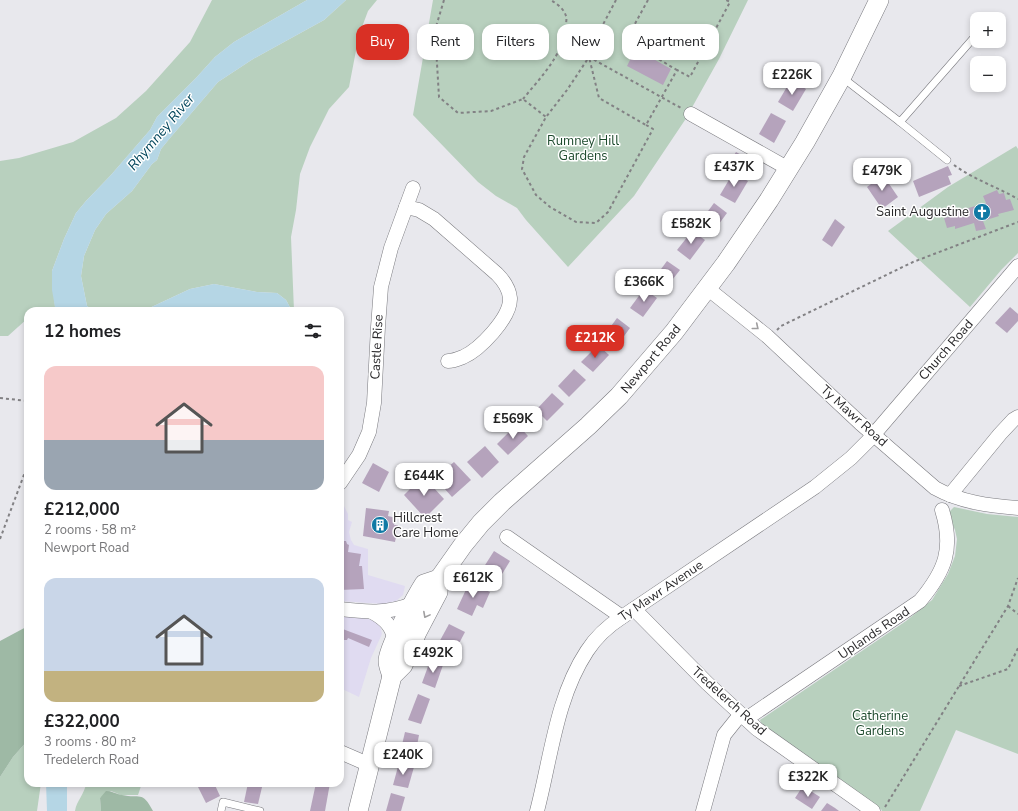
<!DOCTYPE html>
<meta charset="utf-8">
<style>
:root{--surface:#fff;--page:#f2f2f2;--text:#202124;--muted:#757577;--accent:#d93025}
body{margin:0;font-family:"Nunito Sans",sans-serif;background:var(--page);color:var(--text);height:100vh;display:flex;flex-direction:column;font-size:15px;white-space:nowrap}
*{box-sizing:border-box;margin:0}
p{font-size:13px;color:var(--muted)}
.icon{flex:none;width:22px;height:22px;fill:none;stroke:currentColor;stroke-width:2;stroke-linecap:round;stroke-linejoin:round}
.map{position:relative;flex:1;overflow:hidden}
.sheet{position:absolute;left:24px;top:307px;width:320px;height:480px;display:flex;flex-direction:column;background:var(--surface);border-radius:12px;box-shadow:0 2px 6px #0003}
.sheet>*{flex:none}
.guide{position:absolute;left:356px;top:24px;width:380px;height:36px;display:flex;gap:8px}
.buttons{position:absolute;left:970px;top:12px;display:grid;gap:8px}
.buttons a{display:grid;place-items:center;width:36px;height:36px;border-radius:8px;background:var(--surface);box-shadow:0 2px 6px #0003;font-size:20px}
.price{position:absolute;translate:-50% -34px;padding:0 9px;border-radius:8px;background:#fff;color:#222;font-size:13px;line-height:26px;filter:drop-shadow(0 1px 2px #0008)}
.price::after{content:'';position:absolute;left:50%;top:24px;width:12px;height:9px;margin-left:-6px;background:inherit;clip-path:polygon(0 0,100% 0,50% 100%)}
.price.active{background:var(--accent);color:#fff}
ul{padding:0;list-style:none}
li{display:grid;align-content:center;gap:8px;height:212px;padding:0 20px}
li span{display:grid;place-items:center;height:124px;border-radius:12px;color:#555}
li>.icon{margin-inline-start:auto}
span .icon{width:72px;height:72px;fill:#fffc;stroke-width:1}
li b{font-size:17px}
h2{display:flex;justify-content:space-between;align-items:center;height:48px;padding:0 20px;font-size:17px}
.pill{padding:0 14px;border-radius:12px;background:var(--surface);box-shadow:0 2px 6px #0003;font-size:14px;line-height:36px}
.pill.active{background:var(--accent);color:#fff}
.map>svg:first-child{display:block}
.commercial{fill:#e0dbf1}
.green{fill:#b8d0be}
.forest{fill:#9eb9a5}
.water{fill:#b5d6e5}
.building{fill:#b5a3bc}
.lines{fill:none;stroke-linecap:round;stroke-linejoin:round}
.lane-casing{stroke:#7a7a7f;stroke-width:8}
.street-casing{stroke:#7a7a7f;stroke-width:15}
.secondary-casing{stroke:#7a7a7f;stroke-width:20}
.path{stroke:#828184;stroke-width:2;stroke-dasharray:3 3;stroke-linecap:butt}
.lane{stroke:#fff;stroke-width:7}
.street{stroke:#fff;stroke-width:14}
.secondary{stroke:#fff;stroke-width:19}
.oneway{stroke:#9f9e9f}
.labels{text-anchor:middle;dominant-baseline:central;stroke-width:3;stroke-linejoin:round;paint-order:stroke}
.park-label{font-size:13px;fill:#1d4a2d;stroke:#fff}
.poi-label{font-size:13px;fill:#29282a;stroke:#fff;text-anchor:end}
.street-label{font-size:13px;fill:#29282a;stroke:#fff}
.water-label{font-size:14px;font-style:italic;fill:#01455b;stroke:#fff}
</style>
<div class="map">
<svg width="1018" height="811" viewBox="0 0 1018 811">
<rect width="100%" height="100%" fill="#e8e8ed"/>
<g class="commercial">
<path d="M 340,504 L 344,506 L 348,514 L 348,520 L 352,522 L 349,532 L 351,540 L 354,545 L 368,549 L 368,575 L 405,586 L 403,595 L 396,601 L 383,604 L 340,601 Z"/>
<path d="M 340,614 L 374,620 L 380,625 L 382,634 L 371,658 L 359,697 L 340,688 Z"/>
</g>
<g class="green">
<path d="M 212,0 L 307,0 L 234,42 L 215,57 L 196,78 L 157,117 L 150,130 L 111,175 L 86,201 L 76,213 L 64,239 L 52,271 L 55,307 L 57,311 L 28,311 L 28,318 L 8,336 L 0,336 L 0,161 L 19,158 L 73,142 L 116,118 L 146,91 L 190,42 Z"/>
<path d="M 346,0 L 377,0 L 368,11 L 359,35 L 349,87 L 329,109 L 310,147 L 300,174 L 296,210 L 291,237 L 294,311 L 292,311 L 286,300 L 277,293 L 257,292 L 214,284 L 190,289 L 143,311 L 94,311 L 87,306 L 81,276 L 84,256 L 95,230 L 106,214 L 132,191 L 152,164 L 157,160 L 161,149 L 170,138 L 218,82 L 253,59 L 324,20 Z"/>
<path d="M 433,0 L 748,0 L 719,59 L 685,120 L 634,196 L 568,267 L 526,220 L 517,208 L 496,196 L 478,182 L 413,115 Z"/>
<path d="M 1016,146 L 1018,149 L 1018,253 L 1002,269 L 970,307 L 888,231 L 948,187 Z"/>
<path d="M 954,507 L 987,514 L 1018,517 L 1018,754 L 956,730 L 920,811 L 882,811 L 881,809 L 878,811 L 761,723 L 760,720 L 906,621 L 932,600 L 948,574 L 955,556 L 957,539 L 955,530 L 949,516 L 950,511 Z"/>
<path d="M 28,740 L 28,783 L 41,783 L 37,811 L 0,811 L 0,777 L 13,757 Z"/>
<path d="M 86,783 L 142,783 L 138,795 L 121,795 L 111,791 L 100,798 L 101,811 L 75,811 C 76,801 85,794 86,783 Z"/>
</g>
<g class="forest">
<path d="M 28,626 L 28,740 L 13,757 L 0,777 L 0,641 Z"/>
<path d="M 106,791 C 112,791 116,794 122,795 C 140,799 142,790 153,811 L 101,811 L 100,798 Z"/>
</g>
<g class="water">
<path d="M 307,0 L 346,0 L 324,20 L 253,59 L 218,82 L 170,138 L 161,149 L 157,160 L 152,164 L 132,191 L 106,214 L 95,230 L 84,256 L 81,276 L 87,306 L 94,311 L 57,311 L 55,307 L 52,290 L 52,271 L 64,239 L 76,213 L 86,201 L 111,175 L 150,130 L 157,117 L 196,78 L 215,57 L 234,42 Z"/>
<path d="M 214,284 L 257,292 L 277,293 L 286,300 L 292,311 L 143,311 L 190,289 Z"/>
<path d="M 46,783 L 67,783 L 67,811 L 47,811 Z"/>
</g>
<g class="building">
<path d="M 634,52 L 649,60 L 650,57 L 671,69 L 663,85 L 627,66 Z"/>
<path d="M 791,80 L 806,89 L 793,111 L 778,102 Z"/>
<path d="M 771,113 L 786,121 L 774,143 L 759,134 Z"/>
<path d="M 736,152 L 759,165 L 753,175 L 730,162 Z"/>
<path d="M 948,166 L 952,175 L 948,176 L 951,184 L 919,197 L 913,181 Z"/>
<path d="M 733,173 L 748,181 L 735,203 L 720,195 Z"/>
<path d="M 883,175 L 898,197 L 882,209 L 867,187 Z"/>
<path d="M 997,190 L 999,194 L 1004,193 L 1006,200 L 1010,199 L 1014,210 L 998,214 L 999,216 L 983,221 L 986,229 L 976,231 L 974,223 L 955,229 L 955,226 L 947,228 L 944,218 L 952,216 L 951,213 L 986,203 L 983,196 Z"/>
<path d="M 714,203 L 727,213 L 713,232 L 700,222 Z"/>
<path d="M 835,219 L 845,227 L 832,247 L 822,240 Z"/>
<path d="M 692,231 L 705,240 L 690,260 L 677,250 Z"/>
<path d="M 667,261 L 680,270 L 665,289 L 653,280 Z"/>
<path d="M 644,289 L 657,298 L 643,317 L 630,308 Z"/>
<path d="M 1010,307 L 1018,314 L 1018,321 L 1007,333 L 995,323 Z"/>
<path d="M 617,318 L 630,328 L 616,347 L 603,337 Z"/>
<path d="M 598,345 L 609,355 L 593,372 L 581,362 Z"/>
<path d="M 574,369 L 586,380 L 569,397 L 558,386 Z"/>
<path d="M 552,393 L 564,404 L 547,421 L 536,410 Z"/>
<path d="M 526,408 L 538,420 L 526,432 L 514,420 Z"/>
<path d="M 517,424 L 528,436 L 508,455 L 497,444 Z"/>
<path d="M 485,446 L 499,462 L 482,478 L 467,462 Z"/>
<path d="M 454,462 L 471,480 L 452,497 L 435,478 Z"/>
<path d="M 373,463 L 389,472 L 379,492 L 362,483 Z"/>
<path d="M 423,476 L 444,499 L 425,518 L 404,495 Z"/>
<path d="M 366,508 L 389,511 L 388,516 L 396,518 L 394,525 L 398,525 L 395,542 L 363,536 Z"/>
<path d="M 340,541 L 346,541 L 347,544 L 349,545 L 348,552 L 361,554 L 359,566 L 362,566 L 364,589 L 340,590 Z"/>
<path d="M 494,551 L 510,561 L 496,584 L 480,573 Z"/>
<path d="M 469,583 L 490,592 L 483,608 L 477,605 L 472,616 L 457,609 Z"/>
<path d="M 449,624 L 465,632 L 453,655 L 437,646 Z"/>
<path d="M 340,628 L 372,640 L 369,647 L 348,638 L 347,640 L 343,640 L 344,649 L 340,649 Z"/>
<path d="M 430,661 L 443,665 L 435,688 L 422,683 Z"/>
<path d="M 418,694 L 430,699 L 421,724 L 408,720 Z"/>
<path d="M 405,732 L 419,735 L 415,756 L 400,753 Z"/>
<path d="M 399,763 L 414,767 L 408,788 L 393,785 Z"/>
<path d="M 196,783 L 214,783 L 220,796 L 206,803 Z"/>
<path d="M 248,783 L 263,783 L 258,804 L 244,802 Z"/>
<path d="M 316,783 L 330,783 L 325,811 L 310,811 Z"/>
<path d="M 803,786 L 820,797 L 812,809 L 795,798 Z"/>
<path d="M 391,793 L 405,797 L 401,811 L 386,811 Z"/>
<path d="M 827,803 L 835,808 L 839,811 L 821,811 Z"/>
</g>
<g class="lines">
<defs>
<g id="lane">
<path d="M 843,78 L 900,122 L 977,34"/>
<path d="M 900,122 L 947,160"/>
<path d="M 221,811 L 223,802 L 260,811"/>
</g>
<g id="street">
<path d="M 691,114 L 789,169"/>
<path d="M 406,207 L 413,188"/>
<path d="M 707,288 L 767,336 L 860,423 L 935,488 C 960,502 990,506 1018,508"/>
<path d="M 340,483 L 359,455 L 369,432 L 374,403 L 378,327 L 381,287 L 391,248 L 406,207 L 419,210 L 434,219 L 497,274 C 504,281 509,288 510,298 C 511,318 479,350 463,357 C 458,359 453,361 448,361"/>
<path d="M 950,495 L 1000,434 L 1013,420 L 1018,417"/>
<path d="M 507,537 L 622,617"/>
<path d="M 340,609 C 365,612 388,614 412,604"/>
<path d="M 634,609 L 707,683 L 757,729 L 873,811"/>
<path d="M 372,612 C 385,619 392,626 395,641"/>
<path d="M 746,719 L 920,601 C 945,571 954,549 942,510"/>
<path d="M 340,752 L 370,765"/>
<path d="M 537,811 C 551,758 556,698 587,651 C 596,637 608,626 622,617 L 815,487 L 851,458 L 869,440 L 1018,266"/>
<path d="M 703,811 L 724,735 L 740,715"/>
</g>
<g id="secondary">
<path d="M 392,676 C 391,672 388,666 388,661 C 387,650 417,595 424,584 L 439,579"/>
<path d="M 358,811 L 392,676 L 403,665 L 417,632 L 438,592 L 439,579 L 463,545 L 481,523 L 502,502 L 588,426 L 619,396 L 674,332 L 726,263 L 769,200 L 805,142 L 842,76 L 879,0"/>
</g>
</defs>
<use href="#lane" class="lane-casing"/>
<use href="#street" class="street-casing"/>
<use href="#secondary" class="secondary-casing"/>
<g class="path">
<path d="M 444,0 L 435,30 L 439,97 L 458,113 L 491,111 L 523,99 L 546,117"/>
<path d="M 616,0 L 590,49 L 589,57 L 599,98 L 646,125 L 677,70 L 690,77 L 730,2 L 726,0"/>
<path d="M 648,0 L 626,40 L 677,70"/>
<path d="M 523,99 C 540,78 565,53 566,25 C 566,22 567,18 566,16 C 564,9 557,4 551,0"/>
<path d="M 646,125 L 653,129 L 608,212 L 596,223 L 576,222 L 550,207 L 536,195 L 522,169 L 524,157 L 546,117 L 567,90 L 589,57 L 681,108"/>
<path d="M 954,165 C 973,179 997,187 1018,199"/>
<path d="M 777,330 L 781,326 L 913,262 L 1018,222"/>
<path d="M 0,398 L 28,401"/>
<path d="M 0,539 L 28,464"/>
<path d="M 1008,606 L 1018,614"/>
<path d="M 959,686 L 1008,669 L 1018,648"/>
<path d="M 885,807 L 1008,606 L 1018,578"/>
</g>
<use href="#lane" class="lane"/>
<use href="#street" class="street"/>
<use href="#secondary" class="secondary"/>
</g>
<defs><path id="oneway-chevron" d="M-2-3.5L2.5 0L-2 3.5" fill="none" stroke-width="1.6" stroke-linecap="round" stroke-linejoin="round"/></defs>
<g class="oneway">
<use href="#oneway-chevron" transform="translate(756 327) rotate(39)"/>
<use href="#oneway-chevron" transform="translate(426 615) rotate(118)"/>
</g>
<defs>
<symbol id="church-disc" viewBox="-11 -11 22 22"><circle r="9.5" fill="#1079a4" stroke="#fff"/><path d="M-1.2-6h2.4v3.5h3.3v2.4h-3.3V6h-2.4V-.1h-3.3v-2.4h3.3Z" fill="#fff"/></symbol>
<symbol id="building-disc" viewBox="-11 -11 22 22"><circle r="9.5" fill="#1079a4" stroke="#fff"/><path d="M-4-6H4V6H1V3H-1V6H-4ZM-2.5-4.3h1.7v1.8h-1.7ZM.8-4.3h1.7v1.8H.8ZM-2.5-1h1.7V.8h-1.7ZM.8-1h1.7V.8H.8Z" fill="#fff"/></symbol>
</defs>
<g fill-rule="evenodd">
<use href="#church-disc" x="972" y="202" width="20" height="20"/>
<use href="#building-disc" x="370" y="515" width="20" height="20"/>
</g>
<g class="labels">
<g class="park-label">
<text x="583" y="141">Rumney Hill<tspan x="583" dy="15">Gardens</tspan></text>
<text x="880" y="716">Catherine<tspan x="880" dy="15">Gardens</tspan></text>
</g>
<g class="poi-label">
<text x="969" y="212">Saint Augustine</text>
<text x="393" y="518" text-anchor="start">Hillcrest<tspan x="393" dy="15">Care Home</tspan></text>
</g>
<g class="street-label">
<text transform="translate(377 347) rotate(-87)">Castle Rise</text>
<text transform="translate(946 350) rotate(-49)">Church Road</text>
<text transform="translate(651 359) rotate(-50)">Newport Road</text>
<text transform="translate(854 416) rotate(42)">Ty Mawr Road</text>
<text transform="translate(661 591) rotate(-34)">Ty Mawr Avenue</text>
<text transform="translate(874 633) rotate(-34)">Uplands Road</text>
<text transform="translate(729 701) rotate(42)">Tredelerch Road</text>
</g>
<g class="water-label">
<text transform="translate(161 132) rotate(-50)">Rhymney River</text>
</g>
</g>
</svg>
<div class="buttons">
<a>+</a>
<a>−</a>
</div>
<b class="price" style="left:792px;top:96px">£226K</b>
<b class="price" style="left:734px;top:188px">£437K</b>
<b class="price" style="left:882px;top:192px">£479K</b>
<b class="price" style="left:691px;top:245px">£582K</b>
<b class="price" style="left:644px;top:303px">£366K</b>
<b class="price active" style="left:595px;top:359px">£212K</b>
<b class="price" style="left:513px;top:440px">£569K</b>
<b class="price" style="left:424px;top:497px">£644K</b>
<b class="price" style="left:473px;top:599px">£612K</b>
<b class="price" style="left:433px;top:674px">£492K</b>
<b class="price" style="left:403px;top:776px">£240K</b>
<b class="price" style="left:808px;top:798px">£322K</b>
<div class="guide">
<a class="pill active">Buy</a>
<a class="pill">Rent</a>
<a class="pill">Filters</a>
<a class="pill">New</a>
<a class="pill">Apartment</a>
</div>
<section class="sheet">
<h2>12 homes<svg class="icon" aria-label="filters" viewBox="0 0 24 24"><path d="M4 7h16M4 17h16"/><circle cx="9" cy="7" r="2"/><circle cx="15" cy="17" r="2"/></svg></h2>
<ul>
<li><span style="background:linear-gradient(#f6c9c9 60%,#9aa5b1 0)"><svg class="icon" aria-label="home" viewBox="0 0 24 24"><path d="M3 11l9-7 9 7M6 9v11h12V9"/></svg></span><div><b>£212,000</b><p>2 rooms · 58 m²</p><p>Newport Road</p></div></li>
<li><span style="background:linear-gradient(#c9d6e8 75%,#c2b280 0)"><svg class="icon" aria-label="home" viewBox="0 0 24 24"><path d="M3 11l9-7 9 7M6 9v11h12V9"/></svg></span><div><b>£322,000</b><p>3 rooms · 80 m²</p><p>Tredelerch Road</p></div></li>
</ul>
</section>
</div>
